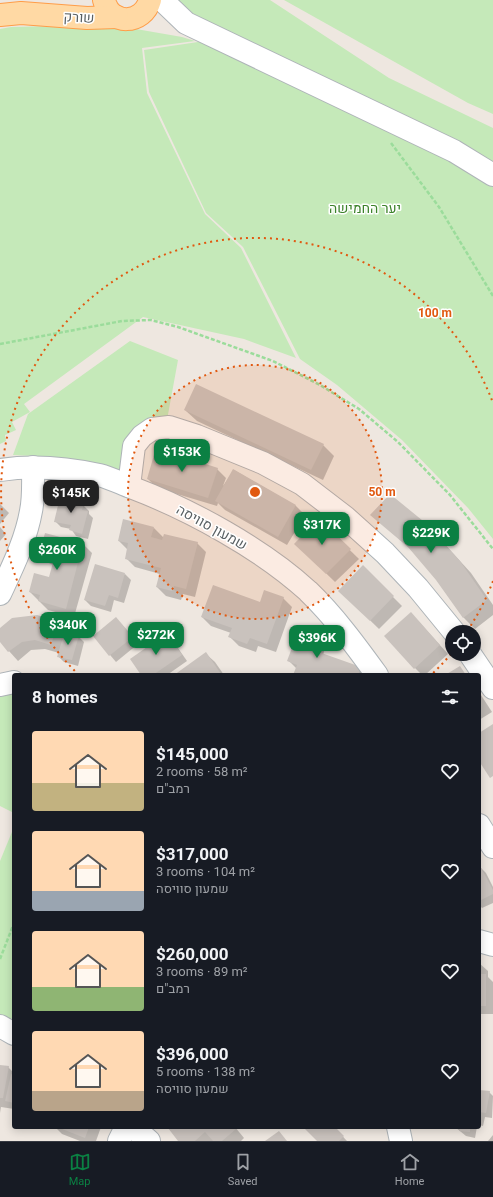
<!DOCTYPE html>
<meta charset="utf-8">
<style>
:root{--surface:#171b24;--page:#20242c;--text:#f1f3f6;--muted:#9ea1a6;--line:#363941;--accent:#0b8043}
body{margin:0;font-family:Roboto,Heebo,sans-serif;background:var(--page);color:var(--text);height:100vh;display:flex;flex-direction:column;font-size:15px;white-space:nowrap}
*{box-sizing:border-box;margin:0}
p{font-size:13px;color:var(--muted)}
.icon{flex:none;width:22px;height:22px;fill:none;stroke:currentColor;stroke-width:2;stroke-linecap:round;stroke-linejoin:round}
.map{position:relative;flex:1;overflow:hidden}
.drawer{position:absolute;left:12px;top:673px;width:469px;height:456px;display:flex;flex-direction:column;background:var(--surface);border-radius:4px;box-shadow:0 2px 10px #0003}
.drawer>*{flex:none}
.buttons{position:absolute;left:445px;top:625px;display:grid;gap:8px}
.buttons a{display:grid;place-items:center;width:36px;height:36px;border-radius:50%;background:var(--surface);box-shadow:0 2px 10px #0003;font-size:20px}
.price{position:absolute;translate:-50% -34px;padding:0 9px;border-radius:8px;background:var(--accent);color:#fff;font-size:13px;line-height:26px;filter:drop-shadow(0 1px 2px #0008)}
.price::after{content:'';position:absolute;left:50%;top:24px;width:12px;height:9px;margin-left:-6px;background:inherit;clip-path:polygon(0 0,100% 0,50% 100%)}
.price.active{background:#222;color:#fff}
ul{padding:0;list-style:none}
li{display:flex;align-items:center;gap:12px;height:100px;padding:0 20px}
li span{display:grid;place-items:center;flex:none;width:112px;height:80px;border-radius:4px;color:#555}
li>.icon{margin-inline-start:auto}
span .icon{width:48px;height:48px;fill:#fffc;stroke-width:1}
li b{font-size:17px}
h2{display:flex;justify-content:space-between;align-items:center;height:48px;padding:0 20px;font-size:17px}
.tabs{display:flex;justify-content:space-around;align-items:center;height:56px;border-top:1px solid var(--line);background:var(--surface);font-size:11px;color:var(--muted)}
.tabs a{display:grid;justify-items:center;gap:2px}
.tabs .active{color:var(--accent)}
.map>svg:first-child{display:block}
.green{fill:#c5e9b9}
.shadow{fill:#0003}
.building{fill:#c9c2bd}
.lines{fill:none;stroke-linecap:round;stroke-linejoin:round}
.minor-casing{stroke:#aeb4b8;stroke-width:24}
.major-casing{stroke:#ff9d48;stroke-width:24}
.path{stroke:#9bdc9b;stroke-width:2.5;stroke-dasharray:4 2;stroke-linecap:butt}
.minor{stroke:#fff;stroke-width:22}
.major{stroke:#ffd9a4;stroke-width:22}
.ring{fill:none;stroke:#e15910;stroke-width:2;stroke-dasharray:2 4}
.labels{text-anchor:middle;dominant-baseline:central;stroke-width:3;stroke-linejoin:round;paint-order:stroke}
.street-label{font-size:14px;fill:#596063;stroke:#fff}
.park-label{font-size:14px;fill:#3c822a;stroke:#fff}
.centre{fill:#e15910;stroke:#fff;stroke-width:2}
.ring-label{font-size:12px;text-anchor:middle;font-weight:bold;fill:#e15910;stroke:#fff;stroke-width:3;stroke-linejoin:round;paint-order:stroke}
</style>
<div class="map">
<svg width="493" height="1141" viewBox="0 0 493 1141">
<rect width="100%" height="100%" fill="#eee7e0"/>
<g class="green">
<path d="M 178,0 L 270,0 L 389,78 L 493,128 L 493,539 L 468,508 L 402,440 L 337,385 L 300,359 L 243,247 L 206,213 L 149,92 L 144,50 L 198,42 L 205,24 L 185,7 Z"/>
<path d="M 284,0 L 493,0 L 493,114 L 468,103 Z"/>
<path d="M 53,26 L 136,29 L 182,37 L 195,41 L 142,48 L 147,93 L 205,214 L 241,248 L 296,358 L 244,339 L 143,317 L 24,404 L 30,412 L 12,422 L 16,430 L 5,435 L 6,441 L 0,444 L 0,29 L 11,27 Z"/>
<path d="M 130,341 L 178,360 L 167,420 L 157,421 L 131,430 L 121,475 L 53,457 L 13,455 L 28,414 Z"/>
<path d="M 14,692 L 14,813 L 0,806 L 0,696 Z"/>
<path d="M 14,827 L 14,1013 L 11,1020 L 0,1014 L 0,861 Z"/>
</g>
<g class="shadow">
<path d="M 185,410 L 323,445 L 334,456 L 323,480 L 197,421 Z"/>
<path d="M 217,469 L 226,478 L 223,486 L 234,470 L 296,506 L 305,515 L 287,545 L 225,510 L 218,503 L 217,506 L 157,488 L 148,479 Z"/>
<path d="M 72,497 L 78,503 L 83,505 L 89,511 L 89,514 L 93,518 L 88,539 L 76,536 L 71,529 L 61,527 L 55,521 Z"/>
<path d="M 0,504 L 9,513 L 0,524 Z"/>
<path d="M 372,515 L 439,538 L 471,573 L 493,605 L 493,615 L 475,629 L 464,618 L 437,580 L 414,552 Z"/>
<path d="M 319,520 L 359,559 L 335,582 L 296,544 Z"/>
<path d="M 0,527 L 6,534 L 0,541 Z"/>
<path d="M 154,528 L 164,538 L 197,543 L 206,552 L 195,597 L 183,594 L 181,600 L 166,596 L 157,587 L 160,574 L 135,567 L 126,558 L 128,550 L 119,541 Z"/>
<path d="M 83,544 L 92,553 L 74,617 L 48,610 L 30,592 L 50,578 L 53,565 L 49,563 L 40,554 Z"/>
<path d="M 363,567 L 402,606 L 379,629 L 340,591 Z"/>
<path d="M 125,574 L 131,580 L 124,603 L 114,600 L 111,612 L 91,606 L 85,600 Z"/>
<path d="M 283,598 L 292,607 L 276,652 L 258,646 L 256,652 L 239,646 L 230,637 L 231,633 L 211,626 L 202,617 Z"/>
<path d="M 37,616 L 58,622 L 67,631 L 66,632 L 78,636 L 84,642 L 78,666 L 64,662 L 58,656 L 59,653 L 45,649 L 31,650 L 18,661 L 0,641 L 0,629 Z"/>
<path d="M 420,623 L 448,654 L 425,675 L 422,675 L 415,668 Z"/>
<path d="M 122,625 L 138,644 L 116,662 L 94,636 Z"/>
<path d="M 167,635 L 173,641 L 187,661 L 167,675 L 143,675 Z"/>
<path d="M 318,636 L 326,645 L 323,655 L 360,668 L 367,675 L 294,675 L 297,669 L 289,661 Z"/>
<path d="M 206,654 L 215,662 L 224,675 L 176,675 Z"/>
<path d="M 479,692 L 492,712 L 479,720 Z"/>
<path d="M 480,867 L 486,873 L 493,887 L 493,903 L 482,908 L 479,905 Z"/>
<path d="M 479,963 L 488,971 L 488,977 L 493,982 L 493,1014 L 479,1014 Z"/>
<path d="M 0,1066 L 8,1067 L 14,1073 L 14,1109 L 1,1107 L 0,1113 Z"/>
<path d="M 479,1091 L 489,1092 L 493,1096 L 492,1118 L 485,1117 L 483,1126 L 479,1125 Z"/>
<path d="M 55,1127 L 101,1127 L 96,1141 L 80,1141 L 62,1134 Z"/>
<path d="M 171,1127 L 235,1127 L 244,1138 L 241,1141 L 180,1141 Z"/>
<path d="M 305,1127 L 334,1127 L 347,1141 L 318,1141 Z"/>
<path d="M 455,1127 L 477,1127 L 475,1138 L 466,1136 Z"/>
<path d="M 493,1135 L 493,1141 L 488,1141 Z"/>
</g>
<g class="building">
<path d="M 196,384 L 324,444 L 311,470 L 184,410 Z"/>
<path d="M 156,448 L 218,468 L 208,498 L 147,479 Z"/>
<path d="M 233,469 L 296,505 L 278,537 L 215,501 Z"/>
<path d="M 61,493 L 72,496 L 71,500 L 84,504 L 82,510 L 88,511 L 82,534 L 69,530 L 71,525 L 54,522 Z"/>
<path d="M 390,494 L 428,525 L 460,561 L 487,600 L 463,618 L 436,580 L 408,547 L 370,515 Z"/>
<path d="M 319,518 L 351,549 L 326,574 L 294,544 Z"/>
<path d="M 123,519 L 154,527 L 151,537 L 162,540 L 164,534 L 198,542 L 186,589 L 174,586 L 172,591 L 156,587 L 161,568 L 125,559 L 128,543 L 118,541 Z"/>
<path d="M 45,533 L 83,543 L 66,609 L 38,601 L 40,595 L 29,592 L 34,573 L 49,577 L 54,559 L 39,555 Z"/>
<path d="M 95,564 L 125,573 L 118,598 L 109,595 L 105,606 L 84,600 Z"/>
<path d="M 363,565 L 394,596 L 370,621 L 338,591 Z"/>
<path d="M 213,585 L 260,602 L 264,590 L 284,597 L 267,644 L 250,638 L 247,644 L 228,637 L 232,628 L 201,617 Z"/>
<path d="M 411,612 L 440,645 L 414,669 L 384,636 Z"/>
<path d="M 37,615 L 58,621 L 51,645 L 35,640 L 22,642 L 8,652 L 0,642 L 0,628 L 12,618 Z"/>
<path d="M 116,617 L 133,637 L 109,656 L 93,636 Z"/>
<path d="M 299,629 L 318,635 L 313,650 L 361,667 L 358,675 L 293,675 L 297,665 L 287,661 Z"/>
<path d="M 65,631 L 79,635 L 72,660 L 57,657 Z"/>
<path d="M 167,633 L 182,655 L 153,675 L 141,675 L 130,659 Z"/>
<path d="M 206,652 L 221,674 L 219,675 L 174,675 Z"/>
<path d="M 460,666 L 466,675 L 445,675 Z"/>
<path d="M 493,724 L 493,776 L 490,778 L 479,761 L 479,733 Z"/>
<path d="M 480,866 L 493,890 L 493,894 L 479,901 L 479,867 Z"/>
<rect x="479" y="974" width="7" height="32"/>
<path d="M 0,1065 L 9,1066 L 3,1098 L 0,1098 Z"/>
<path d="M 11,1074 L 14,1075 L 14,1103 L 5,1101 Z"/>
<path d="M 479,1090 L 490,1091 L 486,1113 L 479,1112 Z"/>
<path d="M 57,1127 L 89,1127 L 85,1138 Z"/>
<path d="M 169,1127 L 235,1127 L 236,1129 L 222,1141 L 213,1141 L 205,1132 L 195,1141 L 178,1141 L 168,1128 Z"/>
<path d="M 303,1127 L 335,1127 L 344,1136 L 339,1141 L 317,1141 Z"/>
<path d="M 460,1127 L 470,1127 L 470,1132 L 459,1131 Z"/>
<path d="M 279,1131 L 287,1141 L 265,1141 Z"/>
</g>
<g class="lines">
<defs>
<g id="minor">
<path d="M 162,0 L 186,23 L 454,151 L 493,175"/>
<path d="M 0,470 C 33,465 67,468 99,475 C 111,478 122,484 133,488 C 191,510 262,549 308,591 C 334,616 356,646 377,675"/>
<path d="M 129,486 L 134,446 L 142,436 L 152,429 L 169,427 L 197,436 L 263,463 L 302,484 L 345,517 L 385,553 L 418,588 L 454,632"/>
<path d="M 0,594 C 12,568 26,540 31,511 C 34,497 33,481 33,467"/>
<path d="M 470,654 L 493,688"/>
<path d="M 0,685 L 14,682"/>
<path d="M 479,825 L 493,847"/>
<path d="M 479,941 L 493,945"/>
<path d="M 0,1026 L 14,1034"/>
<path d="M 133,1127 L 149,1141"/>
<path d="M 398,1127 L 401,1141"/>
<path d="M 119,1141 L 126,1127"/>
</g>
<g id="major">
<path d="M 104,0 C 110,26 143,25 150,0"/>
<path d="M 0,15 L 21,13 L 87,18 L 117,17"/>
</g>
</defs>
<use href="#minor" class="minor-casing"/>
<use href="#major" class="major-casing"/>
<g class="path">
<path d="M 391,143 L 439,207 L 493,296"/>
<path d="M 0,344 L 122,321 L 151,320 L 178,327 L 273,361 L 320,385 L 359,409 L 398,442 L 450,495 L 493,549"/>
<path d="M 0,959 L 14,923"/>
</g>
<use href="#minor" class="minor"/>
<use href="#major" class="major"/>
</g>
<circle cx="255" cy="492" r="127" fill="#e15910" fill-opacity=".12"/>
<g class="ring">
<circle cx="255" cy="492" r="127"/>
<path d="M493 581A254 254 0 0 1 468 630M451 654A254 254 0 0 1 431 675M79 675A254 254 0 1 1 493 403"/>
</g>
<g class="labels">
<g class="street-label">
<text transform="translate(79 17) rotate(3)">שורק</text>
<text transform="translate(212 527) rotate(29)">שמעון סוויסה</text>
</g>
<g class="park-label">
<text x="365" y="208">יער החמישה</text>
</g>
</g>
<circle cx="255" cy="492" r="6" class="centre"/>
<g class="ring-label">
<text x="435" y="317">100 m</text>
<text x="382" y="496">50 m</text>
</g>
</svg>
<div class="buttons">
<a><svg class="icon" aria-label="locate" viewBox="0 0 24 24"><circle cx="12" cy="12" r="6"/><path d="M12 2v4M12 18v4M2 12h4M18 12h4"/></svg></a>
</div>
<b class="price" style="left:182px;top:473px">$153K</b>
<b class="price active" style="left:71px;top:514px">$145K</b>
<b class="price" style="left:322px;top:546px">$317K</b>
<b class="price" style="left:431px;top:554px">$229K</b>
<b class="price" style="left:57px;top:571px">$260K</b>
<b class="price" style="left:68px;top:646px">$340K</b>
<b class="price" style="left:156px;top:656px">$272K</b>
<b class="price" style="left:317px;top:659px">$396K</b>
<section class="drawer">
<h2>8 homes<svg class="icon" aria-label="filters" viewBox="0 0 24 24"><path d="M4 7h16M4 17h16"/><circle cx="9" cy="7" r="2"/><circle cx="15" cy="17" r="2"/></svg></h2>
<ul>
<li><span style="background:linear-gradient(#ffd9b3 65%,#c2b280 0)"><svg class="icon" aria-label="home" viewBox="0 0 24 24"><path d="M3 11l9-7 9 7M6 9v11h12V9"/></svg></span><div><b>$145,000</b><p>2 rooms · 58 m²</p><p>רמב&quot;ם</p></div><svg class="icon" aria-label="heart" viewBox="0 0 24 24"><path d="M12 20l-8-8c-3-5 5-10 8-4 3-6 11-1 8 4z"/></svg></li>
<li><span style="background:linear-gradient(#ffd9b3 75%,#9aa5b1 0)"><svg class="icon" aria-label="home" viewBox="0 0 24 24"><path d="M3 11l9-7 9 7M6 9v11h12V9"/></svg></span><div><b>$317,000</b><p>3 rooms · 104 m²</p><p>שמעון סוויסה</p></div><svg class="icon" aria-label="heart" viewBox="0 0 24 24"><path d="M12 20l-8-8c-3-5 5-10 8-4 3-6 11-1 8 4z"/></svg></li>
<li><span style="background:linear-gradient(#ffd9b3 70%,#8fb573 0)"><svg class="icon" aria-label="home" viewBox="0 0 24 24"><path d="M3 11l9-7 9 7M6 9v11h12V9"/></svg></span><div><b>$260,000</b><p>3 rooms · 89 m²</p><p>רמב&quot;ם</p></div><svg class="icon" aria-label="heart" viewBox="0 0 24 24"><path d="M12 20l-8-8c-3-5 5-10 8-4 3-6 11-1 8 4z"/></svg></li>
<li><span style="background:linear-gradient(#ffd9b3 75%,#b9a48a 0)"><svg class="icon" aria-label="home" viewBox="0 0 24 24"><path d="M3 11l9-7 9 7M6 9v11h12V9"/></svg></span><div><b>$396,000</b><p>5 rooms · 138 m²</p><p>שמעון סוויסה</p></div><svg class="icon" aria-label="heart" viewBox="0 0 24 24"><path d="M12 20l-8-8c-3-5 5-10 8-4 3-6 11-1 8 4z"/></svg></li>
</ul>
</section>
</div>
<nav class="tabs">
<a class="active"><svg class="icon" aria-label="map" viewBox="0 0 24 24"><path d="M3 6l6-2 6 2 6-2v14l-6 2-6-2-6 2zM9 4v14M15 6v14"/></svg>Map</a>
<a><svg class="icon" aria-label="saved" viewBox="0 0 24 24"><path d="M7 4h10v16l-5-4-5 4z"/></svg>Saved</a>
<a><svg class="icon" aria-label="home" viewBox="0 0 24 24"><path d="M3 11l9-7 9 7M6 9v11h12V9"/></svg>Home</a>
</nav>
